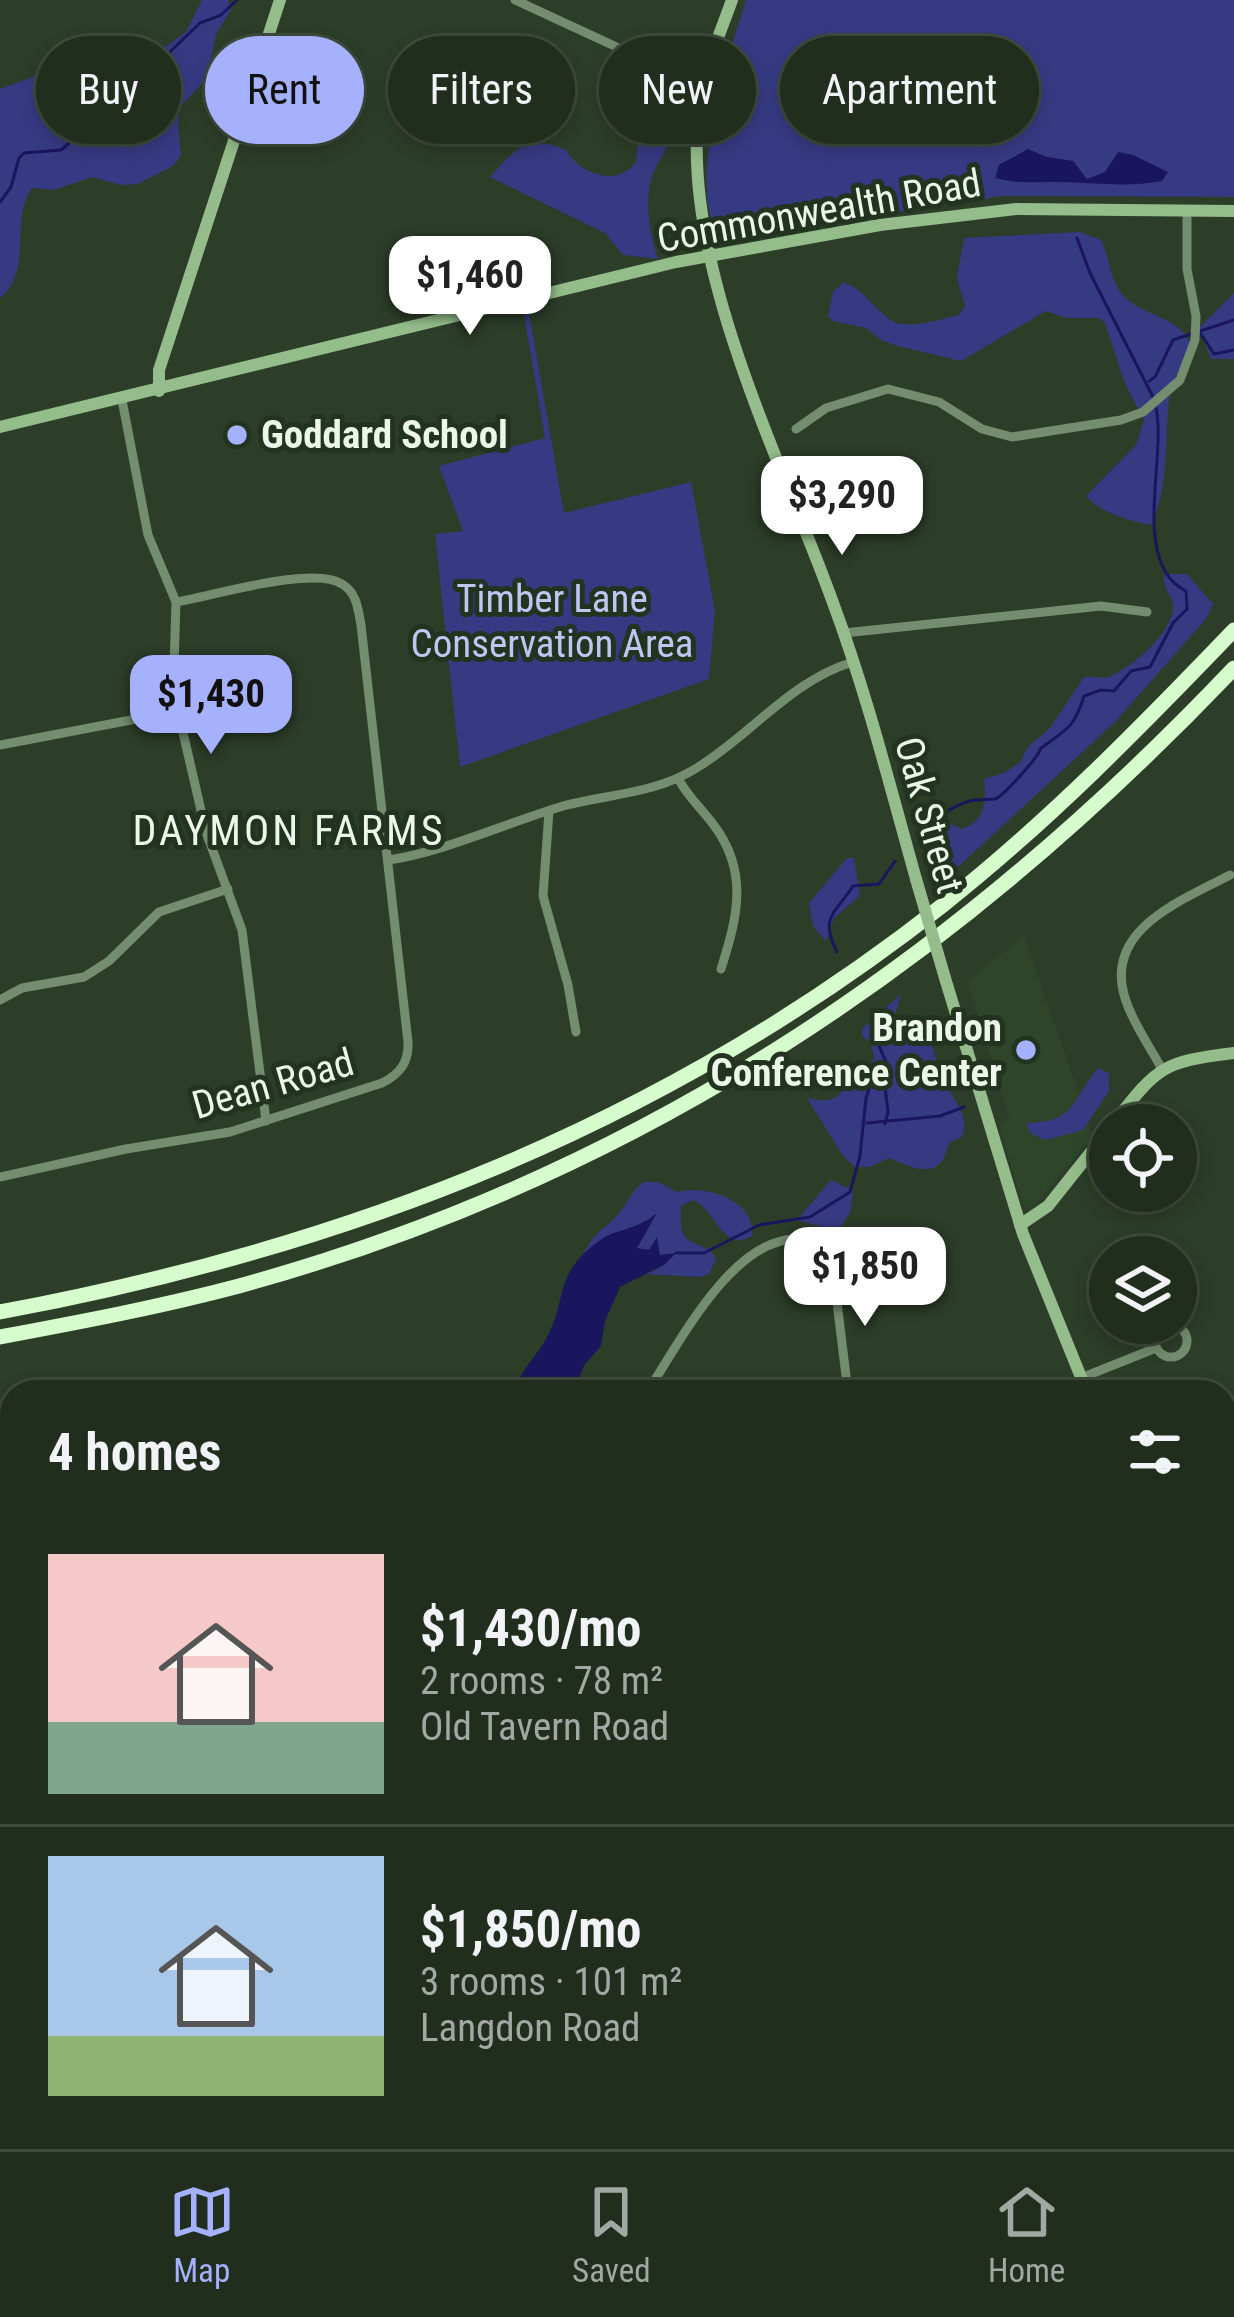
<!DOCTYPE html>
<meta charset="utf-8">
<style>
:root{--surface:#212e1e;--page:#2d3a2b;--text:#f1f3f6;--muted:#a2a8a4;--line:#3e4a3c;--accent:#a5b1fc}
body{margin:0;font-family:"Roboto Condensed",sans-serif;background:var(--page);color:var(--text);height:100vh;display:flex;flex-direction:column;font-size:45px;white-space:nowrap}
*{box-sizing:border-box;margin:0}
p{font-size:39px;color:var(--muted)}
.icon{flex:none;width:66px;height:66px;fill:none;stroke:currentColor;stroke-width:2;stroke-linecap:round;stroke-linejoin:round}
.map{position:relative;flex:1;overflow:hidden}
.side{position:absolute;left:0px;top:1380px;width:1236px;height:771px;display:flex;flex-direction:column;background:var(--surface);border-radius:36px 36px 0 0;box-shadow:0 6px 18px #0003,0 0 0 3px var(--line)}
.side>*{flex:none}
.banner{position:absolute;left:36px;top:36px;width:1164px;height:108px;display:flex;gap:24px}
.fabs{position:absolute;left:1089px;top:1104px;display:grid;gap:24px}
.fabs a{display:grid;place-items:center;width:108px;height:108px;border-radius:50%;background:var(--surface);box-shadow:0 6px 18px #0003,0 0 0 3px var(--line);font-size:60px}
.price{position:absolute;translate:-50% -102px;padding:0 27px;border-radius:24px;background:#fff;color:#222;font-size:39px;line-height:78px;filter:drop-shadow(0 3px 6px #0008)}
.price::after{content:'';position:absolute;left:50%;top:72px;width:36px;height:27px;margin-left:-18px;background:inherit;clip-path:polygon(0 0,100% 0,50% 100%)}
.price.selected{background:var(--accent);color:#111}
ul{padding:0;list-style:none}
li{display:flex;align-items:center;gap:36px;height:300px;padding:0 48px}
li+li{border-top:3px solid var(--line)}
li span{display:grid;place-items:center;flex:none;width:336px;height:240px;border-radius:0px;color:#555}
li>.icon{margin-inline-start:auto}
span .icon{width:144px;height:144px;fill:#fffc;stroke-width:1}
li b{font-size:51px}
h2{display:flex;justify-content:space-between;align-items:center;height:144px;padding:0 48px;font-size:51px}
.pill{padding:0 42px;border-radius:54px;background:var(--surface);box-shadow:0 6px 18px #0003,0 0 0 3px var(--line);font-size:42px;line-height:108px}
.pill.selected{background:var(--accent);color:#111}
.dock{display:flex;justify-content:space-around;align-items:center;height:168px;border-top:3px solid var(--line);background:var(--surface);font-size:33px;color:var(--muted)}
.dock a{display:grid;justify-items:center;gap:6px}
.dock .selected{color:var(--accent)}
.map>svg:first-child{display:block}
.built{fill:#2f452a}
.green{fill:#363a82}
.water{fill:#1a165e}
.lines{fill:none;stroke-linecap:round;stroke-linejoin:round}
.stream{stroke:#1a165e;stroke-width:3}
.street{stroke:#738d6e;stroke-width:9}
.secondary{stroke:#94bd8b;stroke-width:12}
.highway{stroke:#d6fcce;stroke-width:15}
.secondary-bridge{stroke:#94bd8b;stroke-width:12}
.poi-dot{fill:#a5b1fc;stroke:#22331f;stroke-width:4.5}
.labels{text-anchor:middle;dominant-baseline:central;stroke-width:10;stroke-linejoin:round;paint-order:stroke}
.street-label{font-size:39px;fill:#ecf7ea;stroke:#22331f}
.poi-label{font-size:39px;font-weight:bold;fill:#ecf7ea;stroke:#22331f;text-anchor:start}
.park-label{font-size:39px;fill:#bec6f1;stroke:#22331f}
.neighbourhood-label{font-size:42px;letter-spacing:3px;fill:#ecf7ea;stroke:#22331f}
</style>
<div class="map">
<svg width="1234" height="2149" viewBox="0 0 1234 2149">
<rect width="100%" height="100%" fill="#2c3d28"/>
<g class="built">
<path d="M 1024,935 L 1093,1136 L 1031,1209 L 1023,1206 L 999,1124 L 1009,1119 L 968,981 Z"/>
<path d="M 1224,1688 L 1234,1704 L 1234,2036 L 1224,2031 Z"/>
</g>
<g class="green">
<path d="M 202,0 L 228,0 L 231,10 L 216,34 L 207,78 L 181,106 L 178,121 L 181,155 L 173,166 L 138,184 L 121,185 L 92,177 L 54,190 L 32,188 C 9,220 34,270 0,298 L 0,89 L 65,65 L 67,75 L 49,98 L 50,108 L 102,109 L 142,74 L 157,53 L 186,32 Z"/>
<path d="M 746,0 L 1234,0 L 1234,197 L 1003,196 L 725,238 C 679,207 732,44 746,0 Z"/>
<path d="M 645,70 C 652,79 664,87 671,97 C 691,125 655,158 650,184 C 645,207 651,238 658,259 L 623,255 L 605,233 L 490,177 C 514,151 527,133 566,150 C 580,174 617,188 636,162 Z"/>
<path d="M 1080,232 L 1101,240 C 1110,257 1109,279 1122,294 C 1141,317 1180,315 1191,345 C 1183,363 1172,380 1169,400 C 1165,434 1169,496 1150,525 C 1130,521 1099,512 1086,496 L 1136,445 L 1144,420 L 1125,384 L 1105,323 L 1099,318 L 1067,318 L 1046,311 L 961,361 L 898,346 L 881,340 L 866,328 L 833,321 L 828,316 L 833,292 L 844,282 C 865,291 873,308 891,320 C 907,331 941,319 959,315 L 965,306 L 957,278 L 964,238 Z"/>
<path d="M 1234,293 L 1234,359 L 1211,359 L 1199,328 Z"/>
<path d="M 528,307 L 564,513 L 691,482 L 715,610 L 709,679 L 460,767 L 435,534 L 463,531 L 439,466 L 545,438 L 523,309 Z"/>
<path d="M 1164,574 L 1187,574 L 1213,604 L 1206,619 L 1115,722 L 945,879 L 924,834 L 939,818 L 962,829 C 986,821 986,801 984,779 L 1004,773 L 1020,762 L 1028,747 L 1050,728 L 1084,677 C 1093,676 1105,680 1113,675 C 1134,665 1169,635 1173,610 C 1175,596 1161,589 1164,574 Z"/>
<path d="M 847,858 L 854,858 L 860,896 L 834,918 L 826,941 L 813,926 L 809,903 Z"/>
<path d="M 901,994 L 893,1024 L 921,1024 L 926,1030 C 933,1045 936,1061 941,1076 C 950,1099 971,1110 962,1137 L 950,1142 C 946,1148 946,1157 941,1162 C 928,1178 903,1163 889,1158 L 869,1167 L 855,1167 L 843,1156 L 807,1098 C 837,1105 842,1095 855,1070 L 870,1066 L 874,1058 L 871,1042 L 862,1036 L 862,1029 Z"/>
<path d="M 1098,1068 L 1109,1073 L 1109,1091 L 1083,1130 L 1045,1140 L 1030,1133 L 1026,1123 C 1076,1122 1071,1101 1098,1068 Z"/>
<path d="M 831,1180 L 853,1191 L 850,1213 L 838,1231 L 797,1220 Z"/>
<path d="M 644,1182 L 659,1182 L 677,1192 C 704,1184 756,1199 752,1236 C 722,1253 717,1211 693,1200 L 681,1206 C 680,1242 683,1237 711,1251 L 716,1259 L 709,1274 L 700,1277 L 644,1274 L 656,1270 L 673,1254 L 660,1255 L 656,1241 L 649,1250 L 637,1248 L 655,1215 L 635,1229 L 608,1235 L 582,1257 C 596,1227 604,1232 620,1212 C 630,1200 631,1191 644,1182 Z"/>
<path d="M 1224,2089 L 1234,2097 L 1234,2149 L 1030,2149 L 1033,2139 L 1224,2139 Z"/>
<path d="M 486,2139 L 692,2139 L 696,2149 L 482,2149 Z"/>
</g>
<g class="water">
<path d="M 1028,149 L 1047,157 L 1073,161 L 1087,179 L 1105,172 L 1118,152 L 1133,155 L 1168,172 L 1162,181 C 1125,188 1090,182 1053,182 C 1030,182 1019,184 995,178 L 999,165 Z"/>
<path d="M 657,1213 L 637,1248 L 649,1250 L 657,1237 L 660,1255 L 676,1253 L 664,1265 L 620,1287 L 605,1321 L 601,1346 L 585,1364 L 573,1392 L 514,1392 C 523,1366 535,1359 547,1337 C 568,1298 553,1274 599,1241 C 616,1228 634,1232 657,1213 Z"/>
</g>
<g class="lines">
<g class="stream">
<path d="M 0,202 L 11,187 L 19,158 L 24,153 L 61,150 L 122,98 L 200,23 L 221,15 L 237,0"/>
<path d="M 1077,238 L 1090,273 L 1154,399"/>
<path d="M 1201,334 L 1214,354 L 1234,350"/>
<path d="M 1149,381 L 1155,377 L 1173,340 L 1234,320"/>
<path d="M 923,829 C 937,817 956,803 975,800 C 978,800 992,799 995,799 C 1003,796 1038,758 1041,748 C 1066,730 1075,727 1084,696 L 1101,690 L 1114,691 L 1131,671 L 1150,667 L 1173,623 L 1187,609 L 1186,591 C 1130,564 1167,458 1156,408"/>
<path d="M 837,952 C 819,917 835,914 853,886 L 879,884 L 895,861"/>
<path d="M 883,1070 L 888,1112 L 885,1124"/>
<path d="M 867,1123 L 940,1116 L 964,1107"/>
<path d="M 676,1253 L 704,1253 L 759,1225 L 810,1217 L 850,1192 L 860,1156 L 866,1098 L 874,1075 L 886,1062 L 872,1030"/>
<path d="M 0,1480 L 12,1483"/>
<path d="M 674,2139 L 674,2149"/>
<path d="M 581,2149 L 588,2139"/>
</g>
<g class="street">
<path d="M 515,0 L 703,87"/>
<path d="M 122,400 L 148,535 L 176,602 L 174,667 L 178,711 L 206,832 L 242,930 L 266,1121"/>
<path d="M 796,429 L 826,408 L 888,389 L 939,402 L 982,429 L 1012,437 L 1121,420 L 1143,412 L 1180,380 L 1195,340 L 1196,316 L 1187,269 L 1187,210"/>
<path d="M 844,633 L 1101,606 L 1147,612"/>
<path d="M 0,745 L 178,711"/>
<path d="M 678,778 C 687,796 701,808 713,824 C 749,871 738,916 721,969"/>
<path d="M 549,811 L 543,896 L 568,985 L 576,1032"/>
<path d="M 388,860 C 441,853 509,822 563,806 C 608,794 654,794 695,769 C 749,737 791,680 853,662"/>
<path d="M 0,1000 L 22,988 L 84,977 L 109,961 L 159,912 L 228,889"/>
<path d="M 1162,1069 C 1150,1047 1134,1025 1126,1001 C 1101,930 1181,901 1230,875"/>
<path d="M 0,1177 L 126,1149 L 230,1132 L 382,1083 C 400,1074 409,1062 408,1042 L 361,625 C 358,609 357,593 342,584 C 314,565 212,596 176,602"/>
<circle cx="1171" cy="1341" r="16"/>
<path d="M 1081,1378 L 1156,1348"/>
<path d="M 647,1392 C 679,1344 730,1242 794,1239 L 824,1254 L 833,1270 L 848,1392"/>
<path d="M 1224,1824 L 1234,1839"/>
<path d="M 0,1859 L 12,1856"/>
<path d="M 1224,1961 L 1234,1963"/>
<path d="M 101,2139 L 106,2149"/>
<path d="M 359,2149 L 363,2139"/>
</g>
<g class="secondary">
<path d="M 732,0 C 721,31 707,62 701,95 C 674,251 779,454 832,600 C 866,691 890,786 916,879"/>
<path d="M 159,391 L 159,370 L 280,0"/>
<path d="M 0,427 L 676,262 L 880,225 L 1016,209 L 1234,211"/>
<path d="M 945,978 L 1023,1234 L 1087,1392"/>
<path d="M 1112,1125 C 1158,1067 1160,1062 1234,1053"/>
<path d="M 1020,1225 L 1048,1206 L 1110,1128"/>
<path d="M 1224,1669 L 1234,1685"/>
<path d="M 0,1692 L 12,1692"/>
</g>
<g class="highway">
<path d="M 0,1312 C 349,1247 662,1126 943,905 C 1048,822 1141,727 1234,630"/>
<path d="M 0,1337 C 80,1322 160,1307 239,1286 C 636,1177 953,964 1234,668"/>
</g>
<path class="secondary-bridge" d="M 916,879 L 945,978"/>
</g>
<g class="poi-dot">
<circle cx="237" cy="435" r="12"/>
<circle cx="1026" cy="1050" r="12"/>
</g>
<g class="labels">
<g class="street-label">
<text transform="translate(819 211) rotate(-10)">Commonwealth Road</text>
<text transform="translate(929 815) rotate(74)">Oak Street</text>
<text transform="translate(273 1084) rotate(-16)">Dean Road</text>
</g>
<g class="poi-label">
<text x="261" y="435">Goddard School</text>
<text x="1002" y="1028" text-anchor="end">Brandon<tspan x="1002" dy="45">Conference Center</tspan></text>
</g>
<g class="park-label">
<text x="552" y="599">Timber Lane<tspan x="552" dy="45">Conservation Area</tspan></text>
</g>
<g class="neighbourhood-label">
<text x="289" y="830">DAYMON FARMS</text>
</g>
</g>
</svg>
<div class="fabs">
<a><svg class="icon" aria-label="locate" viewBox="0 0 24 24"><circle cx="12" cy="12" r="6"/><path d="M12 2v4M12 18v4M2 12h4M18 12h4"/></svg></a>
<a><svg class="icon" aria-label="layers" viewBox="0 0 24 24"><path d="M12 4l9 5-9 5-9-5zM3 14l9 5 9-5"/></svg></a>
</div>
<b class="price" style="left:470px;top:338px">$1,460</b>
<b class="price" style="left:842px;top:558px">$3,290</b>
<b class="price selected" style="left:211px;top:757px">$1,430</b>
<b class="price" style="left:865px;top:1329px">$1,850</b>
<div class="banner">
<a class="pill">Buy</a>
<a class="pill selected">Rent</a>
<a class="pill">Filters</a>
<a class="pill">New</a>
<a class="pill">Apartment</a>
</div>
<section class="side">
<h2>4 homes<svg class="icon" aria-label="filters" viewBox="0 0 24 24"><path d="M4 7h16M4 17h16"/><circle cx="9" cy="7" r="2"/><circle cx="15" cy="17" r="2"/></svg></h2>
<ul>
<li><span style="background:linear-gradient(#f6c9c9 70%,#7fa58c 0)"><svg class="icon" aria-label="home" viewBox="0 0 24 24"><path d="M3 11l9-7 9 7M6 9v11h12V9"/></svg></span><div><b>$1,430/mo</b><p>2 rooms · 78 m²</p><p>Old Tavern Road</p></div></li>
<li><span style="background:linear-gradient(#a9c7e8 75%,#8fb573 0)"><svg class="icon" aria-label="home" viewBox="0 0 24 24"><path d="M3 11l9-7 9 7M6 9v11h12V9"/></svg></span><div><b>$1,850/mo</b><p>3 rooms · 101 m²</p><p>Langdon Road</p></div></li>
</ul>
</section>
</div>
<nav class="dock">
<a class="selected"><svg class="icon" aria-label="map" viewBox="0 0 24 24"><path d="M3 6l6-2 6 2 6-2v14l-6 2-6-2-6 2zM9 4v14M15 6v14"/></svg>Map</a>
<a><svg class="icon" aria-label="saved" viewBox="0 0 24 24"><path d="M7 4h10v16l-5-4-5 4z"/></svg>Saved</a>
<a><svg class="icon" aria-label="home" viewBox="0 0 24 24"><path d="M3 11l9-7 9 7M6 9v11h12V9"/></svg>Home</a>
</nav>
